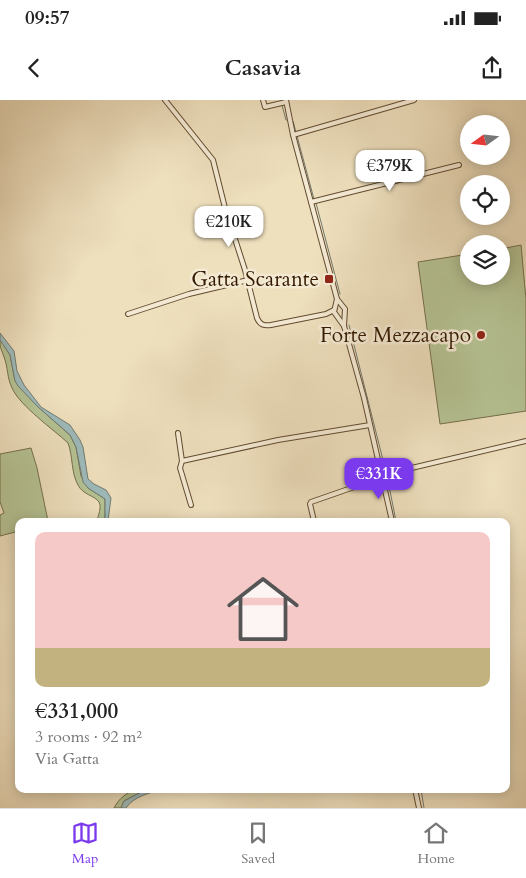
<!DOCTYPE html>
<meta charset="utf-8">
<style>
:root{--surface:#fff;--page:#f6f6f6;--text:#222;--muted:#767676;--line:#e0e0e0;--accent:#7c3aed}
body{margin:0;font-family:Cardo,serif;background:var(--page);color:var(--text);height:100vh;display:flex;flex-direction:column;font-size:19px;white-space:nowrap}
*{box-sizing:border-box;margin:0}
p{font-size:16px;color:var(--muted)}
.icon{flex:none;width:28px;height:28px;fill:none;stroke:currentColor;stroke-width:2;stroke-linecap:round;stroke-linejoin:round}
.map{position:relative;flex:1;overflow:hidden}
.side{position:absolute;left:15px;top:418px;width:495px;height:275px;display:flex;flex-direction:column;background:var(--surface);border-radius:10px;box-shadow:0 2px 12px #0003}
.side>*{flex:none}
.needle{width:32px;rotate:255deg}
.fabs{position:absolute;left:460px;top:15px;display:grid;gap:10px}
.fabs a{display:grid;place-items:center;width:50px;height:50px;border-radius:50%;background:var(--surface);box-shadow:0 2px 12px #0003;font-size:25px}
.price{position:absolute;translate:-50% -42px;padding:0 11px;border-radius:10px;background:#fff;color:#222;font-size:16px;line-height:32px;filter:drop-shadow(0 1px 2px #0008)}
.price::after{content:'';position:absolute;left:50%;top:30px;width:15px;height:11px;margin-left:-8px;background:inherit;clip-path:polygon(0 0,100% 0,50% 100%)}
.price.active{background:var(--accent);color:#fff}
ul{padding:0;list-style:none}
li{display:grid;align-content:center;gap:10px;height:265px;padding:0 20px}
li+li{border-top:1px solid var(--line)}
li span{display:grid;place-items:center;height:155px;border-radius:10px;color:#555}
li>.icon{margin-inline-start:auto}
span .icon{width:90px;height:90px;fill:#fffc;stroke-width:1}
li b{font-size:21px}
.status{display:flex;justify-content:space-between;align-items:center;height:35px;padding:0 25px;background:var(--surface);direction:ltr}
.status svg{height:14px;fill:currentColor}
header{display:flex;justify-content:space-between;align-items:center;height:65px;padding:0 20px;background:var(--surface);font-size:22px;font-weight:700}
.dock{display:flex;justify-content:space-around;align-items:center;height:70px;border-top:1px solid var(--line);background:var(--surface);font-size:14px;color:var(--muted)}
.dock a{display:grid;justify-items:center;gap:2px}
.dock .active{color:var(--accent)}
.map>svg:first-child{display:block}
.green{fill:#b5c293;stroke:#746e4a}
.water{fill:#9dbabb;stroke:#737a71}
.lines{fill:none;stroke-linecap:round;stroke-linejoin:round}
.stream{stroke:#737a71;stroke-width:1}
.minor-casing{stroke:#624b30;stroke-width:6}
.minor{stroke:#f4ead4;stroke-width:4}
.poi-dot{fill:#8f2418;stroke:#f4ead4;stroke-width:2}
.labels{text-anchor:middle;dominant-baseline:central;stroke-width:5;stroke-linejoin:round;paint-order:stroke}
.poi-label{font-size:21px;fill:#341a01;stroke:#f4ead4;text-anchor:end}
</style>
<div class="status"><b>09:57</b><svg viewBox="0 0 49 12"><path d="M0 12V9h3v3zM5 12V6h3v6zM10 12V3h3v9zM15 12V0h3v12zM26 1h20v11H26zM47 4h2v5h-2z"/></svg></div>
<header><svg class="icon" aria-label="back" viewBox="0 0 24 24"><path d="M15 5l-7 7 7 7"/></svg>Casavia<svg class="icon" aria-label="share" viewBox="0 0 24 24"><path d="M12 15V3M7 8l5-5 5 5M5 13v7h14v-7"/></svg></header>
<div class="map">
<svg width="526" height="708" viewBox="0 0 526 708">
<rect width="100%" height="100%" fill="#eedfbd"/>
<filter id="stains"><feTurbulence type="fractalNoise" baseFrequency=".004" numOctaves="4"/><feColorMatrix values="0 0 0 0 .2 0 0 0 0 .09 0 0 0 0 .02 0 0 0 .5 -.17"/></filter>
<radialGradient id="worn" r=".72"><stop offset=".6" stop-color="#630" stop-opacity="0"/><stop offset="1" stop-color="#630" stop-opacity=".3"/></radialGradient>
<g class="green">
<path d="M 521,145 L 526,199 L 526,311 L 440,324 L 418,162 L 469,154 L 469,176 L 501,176 L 501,149 Z"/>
<path d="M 0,239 L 10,255 L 15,281 L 37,306 L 70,335 L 76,347 L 81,376 L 88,388 L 105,399 L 105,421 L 97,421 C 98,416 102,407 99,402 C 94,395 83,395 78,385 C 71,373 73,356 68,343 C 53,329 20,306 12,288 C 7,278 8,267 4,257 C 1,248 0,249 0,239 Z"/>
<path d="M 31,348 L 37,368 L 48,421 L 19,421 L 19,431 L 0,436 L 0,415 L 4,413 L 0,402 L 0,354 Z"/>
<path d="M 135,689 L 147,689 L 124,701 L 121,708 L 114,708 C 119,698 126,694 135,689 Z"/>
</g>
<g class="water">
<path d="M 0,233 L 14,251 L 17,271 L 24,285 L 41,307 L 70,325 L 80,340 L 83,347 L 88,379 L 94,384 L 106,390 L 111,398 L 108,421 L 105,421 L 105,399 L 88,388 L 83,382 L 76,347 L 70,335 L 37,306 L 18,286 L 15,281 L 10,255 L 0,240 Z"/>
<path d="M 147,689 L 163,689 C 150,693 134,696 126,708 L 121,708 L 124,701 Z"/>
</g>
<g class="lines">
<g class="stream">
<path d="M 281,0 L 281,1"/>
<path d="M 282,5 L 286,20 L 287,20"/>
<path d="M 291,21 L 293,21 L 296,32"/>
<path d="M 297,36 L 314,99"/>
<path d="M 316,103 L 340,194"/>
<path d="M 349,225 L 386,372"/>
<path d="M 387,376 L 396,421"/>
<path d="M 421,689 L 424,708"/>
</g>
<defs>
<g id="minor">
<path d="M 165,0 L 213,60 L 225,108 L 245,170 L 257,218 C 260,225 264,226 271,225 L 326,214 L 334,210"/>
<path d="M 263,0 L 265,7 L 286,2"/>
<path d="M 286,0 L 293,35 L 337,199 L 334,212 L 344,226"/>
<path d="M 293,35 L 414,0"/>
<path d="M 311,102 L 459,65"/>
<path d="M 337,199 L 345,209 L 344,226 L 364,298 L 392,421"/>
<path d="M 128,214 L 189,194 L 248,180"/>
<path d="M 178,333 L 182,361 L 180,368 L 191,405"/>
<path d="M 182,361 L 278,340 L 370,325"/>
<path d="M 382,375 L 526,341"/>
<path d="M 314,421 L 310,404 L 311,402 L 383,377"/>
<path d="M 415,689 L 419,708"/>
</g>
</defs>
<use href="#minor" class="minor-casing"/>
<use href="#minor" class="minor"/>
</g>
<g class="poi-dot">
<rect x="324" y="174" width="10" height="10" rx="2.5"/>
<circle cx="481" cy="235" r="5"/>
</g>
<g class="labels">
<g class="poi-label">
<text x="319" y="179">Gatta Scarante</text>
<text x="471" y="235">Forte Mezzacapo</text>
</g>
</g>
<rect width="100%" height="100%" filter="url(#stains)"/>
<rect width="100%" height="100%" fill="url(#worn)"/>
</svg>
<div class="fabs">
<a><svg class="needle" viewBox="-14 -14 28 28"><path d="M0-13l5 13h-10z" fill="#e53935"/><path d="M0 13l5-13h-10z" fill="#767676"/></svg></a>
<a><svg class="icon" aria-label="locate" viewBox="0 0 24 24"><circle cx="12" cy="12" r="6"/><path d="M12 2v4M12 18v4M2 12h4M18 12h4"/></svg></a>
<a><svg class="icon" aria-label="layers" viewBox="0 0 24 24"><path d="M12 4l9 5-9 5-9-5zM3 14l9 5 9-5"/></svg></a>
</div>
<b class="price" style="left:390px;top:92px">€379K</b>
<b class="price" style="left:229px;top:148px">€210K</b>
<b class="price active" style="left:379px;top:400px">€331K</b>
<section class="side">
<ul>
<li><span style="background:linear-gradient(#f6c9c9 75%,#c2b280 0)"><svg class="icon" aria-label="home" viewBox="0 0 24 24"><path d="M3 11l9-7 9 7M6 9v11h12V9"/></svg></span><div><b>€331,000</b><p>3 rooms · 92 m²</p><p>Via Gatta</p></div></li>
</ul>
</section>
</div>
<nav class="dock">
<a class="active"><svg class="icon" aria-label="map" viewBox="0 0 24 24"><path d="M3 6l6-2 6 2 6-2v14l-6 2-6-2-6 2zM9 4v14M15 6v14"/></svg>Map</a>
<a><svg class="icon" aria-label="saved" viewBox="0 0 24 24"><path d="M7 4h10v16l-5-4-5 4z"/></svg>Saved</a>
<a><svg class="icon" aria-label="home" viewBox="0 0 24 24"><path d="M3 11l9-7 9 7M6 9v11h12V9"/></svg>Home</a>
</nav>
